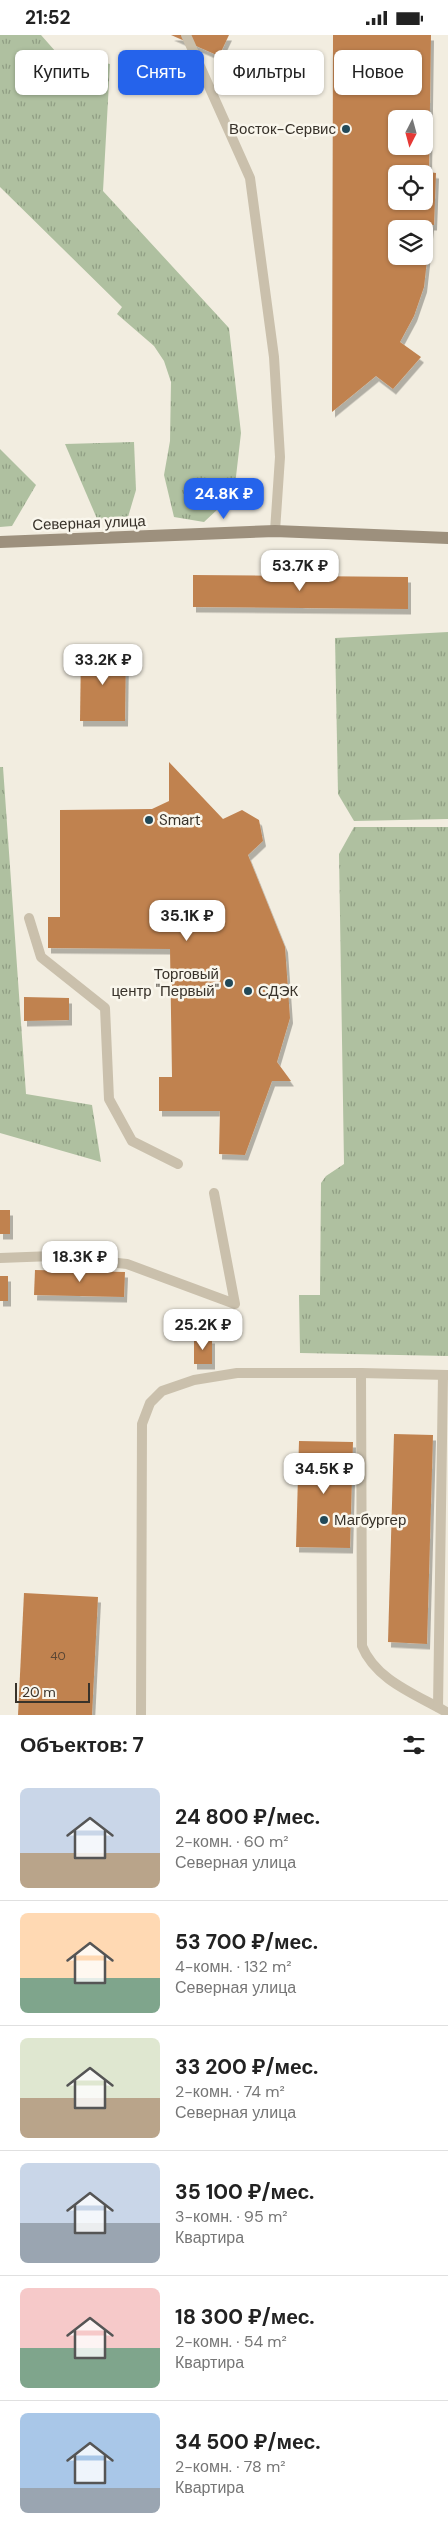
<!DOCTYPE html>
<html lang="ru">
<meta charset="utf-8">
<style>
:root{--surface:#fff;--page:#f2f2f2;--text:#222;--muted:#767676;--line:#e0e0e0;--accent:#2563eb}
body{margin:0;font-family:"DM Sans",sans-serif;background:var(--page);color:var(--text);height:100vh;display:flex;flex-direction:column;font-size:19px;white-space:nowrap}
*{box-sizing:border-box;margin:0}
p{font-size:16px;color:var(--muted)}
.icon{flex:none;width:28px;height:28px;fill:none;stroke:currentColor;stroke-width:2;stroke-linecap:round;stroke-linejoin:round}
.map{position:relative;height:1680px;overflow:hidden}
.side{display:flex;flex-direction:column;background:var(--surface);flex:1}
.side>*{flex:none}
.hud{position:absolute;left:15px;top:15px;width:419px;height:45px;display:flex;gap:10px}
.needle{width:32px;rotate:186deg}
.tools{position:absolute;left:388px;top:75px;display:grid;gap:10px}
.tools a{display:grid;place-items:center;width:45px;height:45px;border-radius:8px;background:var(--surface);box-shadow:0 1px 4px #0004;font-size:25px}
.scale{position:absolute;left:15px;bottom:12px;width:75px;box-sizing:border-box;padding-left:5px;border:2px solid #38322a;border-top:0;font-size:14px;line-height:18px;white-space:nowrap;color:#38322a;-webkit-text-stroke:4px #f9f6ec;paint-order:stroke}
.price{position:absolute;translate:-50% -42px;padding:0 11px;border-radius:10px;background:#fff;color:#222;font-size:16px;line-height:32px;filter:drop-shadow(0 1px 2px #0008)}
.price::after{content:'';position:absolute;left:50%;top:30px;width:15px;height:11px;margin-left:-8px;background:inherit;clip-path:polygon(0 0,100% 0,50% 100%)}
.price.on{background:var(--accent);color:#fff}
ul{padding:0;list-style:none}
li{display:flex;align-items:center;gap:15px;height:125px;padding:0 20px}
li+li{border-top:1px solid var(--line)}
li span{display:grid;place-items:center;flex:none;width:140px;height:100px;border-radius:8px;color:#555}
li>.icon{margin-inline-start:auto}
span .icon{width:60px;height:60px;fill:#fffc;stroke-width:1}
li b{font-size:21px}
h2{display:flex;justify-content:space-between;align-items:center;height:60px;padding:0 20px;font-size:21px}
.tag{padding:0 18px;border-radius:8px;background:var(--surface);box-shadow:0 1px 4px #0004;font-size:18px;line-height:45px}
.tag.on{background:var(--accent);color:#fff}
.status{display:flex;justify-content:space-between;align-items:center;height:35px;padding:0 25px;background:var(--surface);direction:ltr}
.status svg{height:14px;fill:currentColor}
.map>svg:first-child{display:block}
.grass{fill:url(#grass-tufts)}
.building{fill:#c08250;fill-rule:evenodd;filter:url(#shadow)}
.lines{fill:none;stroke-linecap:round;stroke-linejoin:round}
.service{stroke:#cac0ac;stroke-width:10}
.secondary{stroke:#9d907d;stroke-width:12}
.poi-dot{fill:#224958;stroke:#f9f6ec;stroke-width:2}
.labels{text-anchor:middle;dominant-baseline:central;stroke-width:5;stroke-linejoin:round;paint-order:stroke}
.number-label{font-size:12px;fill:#5a4634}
.poi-label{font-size:15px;fill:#38322a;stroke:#f9f6ec;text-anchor:start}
.street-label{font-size:15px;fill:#38322a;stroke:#f9f6ec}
</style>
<div class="status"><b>21:52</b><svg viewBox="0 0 49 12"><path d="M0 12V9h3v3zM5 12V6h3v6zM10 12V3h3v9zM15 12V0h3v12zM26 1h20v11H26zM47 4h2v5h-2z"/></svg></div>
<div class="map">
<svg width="448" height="1680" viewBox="0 0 448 1680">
<defs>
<pattern id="grass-tufts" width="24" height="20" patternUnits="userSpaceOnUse" patternTransform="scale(1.25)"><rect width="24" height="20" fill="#afc0a0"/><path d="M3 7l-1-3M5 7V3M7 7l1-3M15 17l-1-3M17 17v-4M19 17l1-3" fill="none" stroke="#8f9d83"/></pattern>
<filter id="shadow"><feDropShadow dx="3" dy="5.5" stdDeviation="0" flood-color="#0004"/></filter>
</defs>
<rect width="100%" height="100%" fill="#f2ede0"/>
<g class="grass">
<path d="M 0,0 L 41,0 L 56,17 L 110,29 L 103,156 L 229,293 L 241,398 L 234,459 L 204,487 L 174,482 L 164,440 L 170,406 L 171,347 L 164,326 L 154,311 L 117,279 L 122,272 L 0,152 Z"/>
<path d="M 134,407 L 136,455 L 128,482 L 98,486 L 65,409 Z"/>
<path d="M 0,414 L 36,450 L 12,491 L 0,492 Z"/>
<path d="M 448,597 L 448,784 L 354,786 L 338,759 L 335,603 Z"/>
<path d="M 0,732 L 3,732 L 26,1059 L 92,1070 L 101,1127 L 0,1098 Z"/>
<path d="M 354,792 L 448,792 L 448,1321 L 300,1318 L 299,1260 L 320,1260 L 321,1148 L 326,1141 L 344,1129 L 339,819 Z"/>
</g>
<g class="building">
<path d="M 171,0 L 229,0 L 219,21 Z"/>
<path d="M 333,0 L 431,0 L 429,137 L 436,138 L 434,190 L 431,190 L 424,252 L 414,281 L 400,307 L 421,322 L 393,354 L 376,341 L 332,377 ZM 396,84 L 424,84 L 424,111 L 396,111 ZM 396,139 L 424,139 L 424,166 L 396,166 ZM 396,194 L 424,194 L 424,221 L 396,221 Z"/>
<path d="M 193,540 L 408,542 L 408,574 L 193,572 Z"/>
<path d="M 81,616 L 126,616 L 125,686 L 80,686 Z"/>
<path d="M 169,727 L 223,784 L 242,775 L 259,785 L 263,806 L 248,820 L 285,912 L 290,983 L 277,1027 L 291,1046 L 272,1046 L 245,1120 L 219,1119 L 220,1076 L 159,1076 L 159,1042 L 172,1042 L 170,914 L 48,913 L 48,882 L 60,882 L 60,775 L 152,774 L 169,766 Z"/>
<path d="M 24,962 L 69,963 L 69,985 L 24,986 Z"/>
<rect x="0" y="1175" width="10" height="24"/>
<path d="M 35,1235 L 125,1237 L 124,1262 L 34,1260 Z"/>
<rect x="0" y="1241" width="8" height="25"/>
<rect x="194" y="1303" width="18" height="26"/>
<path d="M 394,1399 L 433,1400 L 427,1609 L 388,1607 Z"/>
<path d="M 299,1406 L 353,1407 L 350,1513 L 296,1512 Z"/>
<path d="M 24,1558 L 98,1562 L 92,1680 L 18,1680 Z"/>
</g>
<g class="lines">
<g class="service">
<path d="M 186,0 L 250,143 L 274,322 L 280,422 L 275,496"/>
<path d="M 29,883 L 41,922 L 105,973 L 109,1064 L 132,1106 L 178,1129"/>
<path d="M 0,1223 L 53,1221 L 127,1229 L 235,1269 L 214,1158"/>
<path d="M 361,1338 L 362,1611 C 376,1646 418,1660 448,1678"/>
<path d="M 438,1672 L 443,1340"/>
<path d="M 141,1680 L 142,1389 L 150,1368 L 162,1356 L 194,1345 L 237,1338 L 361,1338 L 448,1340"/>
</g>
<path class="secondary" d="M 0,507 L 275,496 L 448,503"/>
</g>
<g class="poi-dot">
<circle cx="346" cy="94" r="5"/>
<circle cx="149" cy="785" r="5"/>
<circle cx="229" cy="948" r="5"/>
<circle cx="248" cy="956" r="5"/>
<circle cx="324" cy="1485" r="5"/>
</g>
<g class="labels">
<g class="number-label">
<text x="58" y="1621">40</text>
</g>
<g class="poi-label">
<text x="336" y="94" text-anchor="end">Восток-Сервис</text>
<text x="159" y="785">Smart</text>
<text x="219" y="939" text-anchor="end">Торговый<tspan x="219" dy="17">центр "Первый"</tspan></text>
<text x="258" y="956">СДЭК</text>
<text x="334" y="1485">Магбургер</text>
</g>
<g class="street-label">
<text transform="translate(89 488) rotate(-2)">Северная улица</text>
</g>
</g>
</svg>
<div class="tools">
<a><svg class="needle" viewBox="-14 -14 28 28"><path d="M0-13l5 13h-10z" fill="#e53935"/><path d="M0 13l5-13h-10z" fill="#767676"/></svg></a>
<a><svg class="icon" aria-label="locate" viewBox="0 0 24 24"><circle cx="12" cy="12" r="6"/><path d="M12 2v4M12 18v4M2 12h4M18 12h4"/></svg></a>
<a><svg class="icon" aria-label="layers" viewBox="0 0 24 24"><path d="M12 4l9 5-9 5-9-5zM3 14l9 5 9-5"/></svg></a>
</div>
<div class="scale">20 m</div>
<b class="price on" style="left:224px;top:485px">24.8K ₽</b>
<b class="price" style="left:300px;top:557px">53.7K ₽</b>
<b class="price" style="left:103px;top:651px">33.2K ₽</b>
<b class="price" style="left:187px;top:907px">35.1K ₽</b>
<b class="price" style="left:80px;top:1248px">18.3K ₽</b>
<b class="price" style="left:203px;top:1316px">25.2K ₽</b>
<b class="price" style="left:324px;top:1460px">34.5K ₽</b>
<div class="hud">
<a class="tag">Купить</a>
<a class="tag on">Снять</a>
<a class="tag">Фильтры</a>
<a class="tag">Новое</a>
</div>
</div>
<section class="side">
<h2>Объектов: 7<svg class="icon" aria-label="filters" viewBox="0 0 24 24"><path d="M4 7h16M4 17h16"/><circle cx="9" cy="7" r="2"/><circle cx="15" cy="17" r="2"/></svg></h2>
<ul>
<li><span style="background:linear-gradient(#c9d6e8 65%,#b9a48a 0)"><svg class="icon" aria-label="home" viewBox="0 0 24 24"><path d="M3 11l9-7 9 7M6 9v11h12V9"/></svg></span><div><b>24 800 ₽/мес.</b><p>2-комн. · 60 m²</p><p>Северная улица</p></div></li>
<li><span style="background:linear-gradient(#ffd9b3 65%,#7fa58c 0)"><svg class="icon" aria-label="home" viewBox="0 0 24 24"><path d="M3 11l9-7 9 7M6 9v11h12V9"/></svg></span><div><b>53 700 ₽/мес.</b><p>4-комн. · 132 m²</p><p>Северная улица</p></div></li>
<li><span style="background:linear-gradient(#dfe7d0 60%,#b9a48a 0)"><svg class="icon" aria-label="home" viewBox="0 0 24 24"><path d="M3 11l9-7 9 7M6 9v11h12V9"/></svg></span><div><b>33 200 ₽/мес.</b><p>2-комн. · 74 m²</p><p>Северная улица</p></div></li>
<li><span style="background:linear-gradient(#c9d6e8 60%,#9aa5b1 0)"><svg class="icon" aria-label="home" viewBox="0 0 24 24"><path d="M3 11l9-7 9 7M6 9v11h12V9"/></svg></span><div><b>35 100 ₽/мес.</b><p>3-комн. · 95 m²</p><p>Квартира</p></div></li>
<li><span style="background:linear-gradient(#f6c9c9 60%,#7fa58c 0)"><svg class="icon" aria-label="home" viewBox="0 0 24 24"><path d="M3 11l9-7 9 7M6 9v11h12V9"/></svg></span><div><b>18 300 ₽/мес.</b><p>2-комн. · 54 m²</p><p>Квартира</p></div></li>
<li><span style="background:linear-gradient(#a9c7e8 75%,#9aa5b1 0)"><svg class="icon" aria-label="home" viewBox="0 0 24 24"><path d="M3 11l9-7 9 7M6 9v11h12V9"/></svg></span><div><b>34 500 ₽/мес.</b><p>2-комн. · 78 m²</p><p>Квартира</p></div></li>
</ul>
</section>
